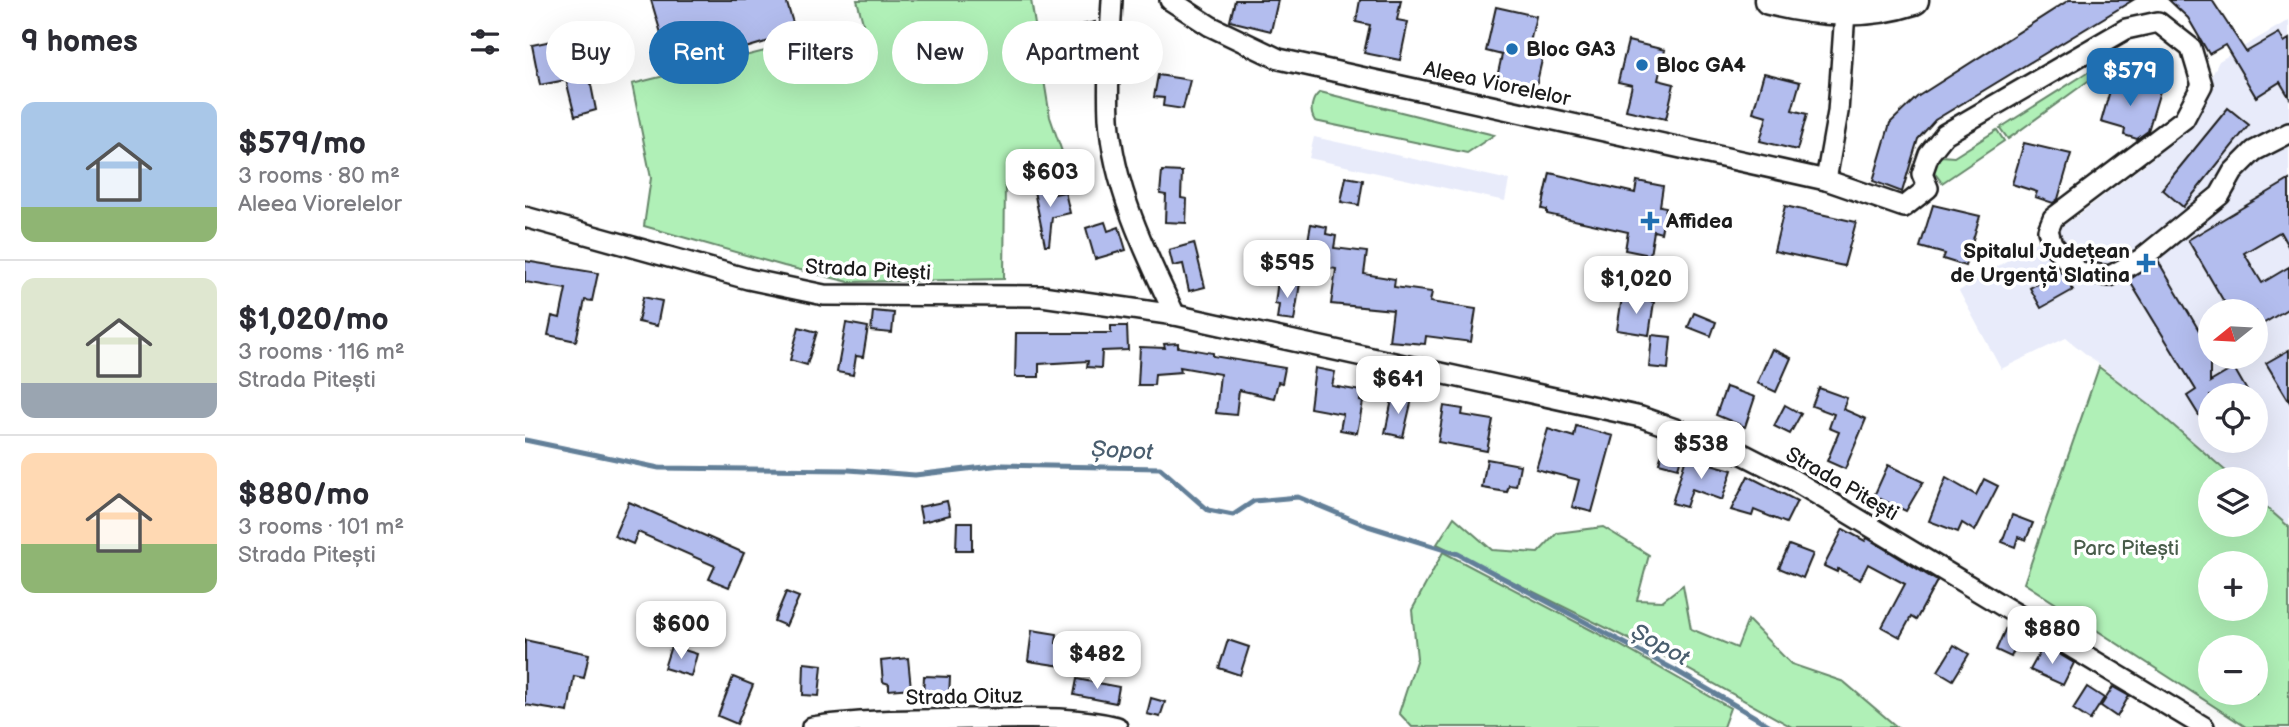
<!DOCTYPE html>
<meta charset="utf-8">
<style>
:root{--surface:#fff;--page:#f2f2f3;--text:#2b2b33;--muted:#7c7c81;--line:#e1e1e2;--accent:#1f6fb2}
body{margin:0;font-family:"Balsamiq Sans",sans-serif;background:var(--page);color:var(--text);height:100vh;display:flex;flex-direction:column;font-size:26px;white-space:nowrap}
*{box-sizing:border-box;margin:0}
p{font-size:23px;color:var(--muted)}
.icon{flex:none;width:38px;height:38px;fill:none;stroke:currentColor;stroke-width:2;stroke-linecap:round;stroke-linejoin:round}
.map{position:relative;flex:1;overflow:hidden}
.drawer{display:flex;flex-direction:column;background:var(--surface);width:525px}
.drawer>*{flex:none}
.banner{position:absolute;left:21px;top:21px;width:665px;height:63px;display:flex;gap:14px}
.needle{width:46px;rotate:252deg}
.controls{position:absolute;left:1673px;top:299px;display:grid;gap:14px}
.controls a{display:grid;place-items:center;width:70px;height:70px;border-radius:50%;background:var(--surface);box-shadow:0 7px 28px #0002;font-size:35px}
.price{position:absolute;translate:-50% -60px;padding:0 16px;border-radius:14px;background:#fff;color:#222;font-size:23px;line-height:46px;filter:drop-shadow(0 2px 4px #0008)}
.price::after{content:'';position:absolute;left:50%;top:42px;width:21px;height:16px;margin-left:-10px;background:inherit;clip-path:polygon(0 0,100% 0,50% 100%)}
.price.current{background:var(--accent);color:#fff}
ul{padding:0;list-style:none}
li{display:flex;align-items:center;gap:21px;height:175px;padding:0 21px}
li+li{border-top:2px solid var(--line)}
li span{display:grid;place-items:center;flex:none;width:196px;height:140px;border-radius:14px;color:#555}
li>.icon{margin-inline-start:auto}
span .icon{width:84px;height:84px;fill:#fffc;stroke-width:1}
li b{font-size:30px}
h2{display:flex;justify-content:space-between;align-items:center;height:84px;padding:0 21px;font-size:30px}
.chip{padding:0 24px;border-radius:32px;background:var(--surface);box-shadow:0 7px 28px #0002;font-size:24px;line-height:63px}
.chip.current{background:var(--accent);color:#fff}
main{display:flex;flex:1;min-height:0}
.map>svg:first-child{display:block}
.built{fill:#e8ebfa;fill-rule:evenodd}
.green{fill:#b0f0b7;stroke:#66866a;stroke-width:2;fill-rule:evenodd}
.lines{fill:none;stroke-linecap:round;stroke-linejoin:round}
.stream{stroke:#627f98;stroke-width:5}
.building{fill:#b3bdee;stroke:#1c1c1c;stroke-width:2}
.street-casing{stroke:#1c1c1c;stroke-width:24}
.secondary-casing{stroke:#1c1c1c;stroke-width:33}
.street{stroke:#fff;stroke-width:19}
.secondary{stroke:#fff;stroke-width:28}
.poi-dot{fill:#1f6fb2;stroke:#fff;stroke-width:2.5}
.labels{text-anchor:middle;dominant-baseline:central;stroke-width:7;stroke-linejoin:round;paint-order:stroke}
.poi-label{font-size:21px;font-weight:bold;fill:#1c1c1c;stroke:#fff;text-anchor:start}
.street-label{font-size:21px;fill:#1c1c1c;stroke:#fff}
.park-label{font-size:21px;fill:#485c4a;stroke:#fff}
.water-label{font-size:23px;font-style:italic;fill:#4a5e6f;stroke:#fff}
</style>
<main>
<section class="drawer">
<h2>9 homes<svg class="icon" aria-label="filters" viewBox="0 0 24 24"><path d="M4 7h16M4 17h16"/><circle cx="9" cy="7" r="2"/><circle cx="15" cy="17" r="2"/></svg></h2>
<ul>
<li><span style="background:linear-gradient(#a9c7e8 75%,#8fb573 0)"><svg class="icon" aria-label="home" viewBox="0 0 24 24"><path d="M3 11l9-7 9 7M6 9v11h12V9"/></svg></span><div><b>$579/mo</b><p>3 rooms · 80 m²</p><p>Aleea Viorelelor</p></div></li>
<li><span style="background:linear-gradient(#dfe7d0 75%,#9aa5b1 0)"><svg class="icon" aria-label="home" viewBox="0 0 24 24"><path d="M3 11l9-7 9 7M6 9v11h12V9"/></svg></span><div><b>$1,020/mo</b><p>3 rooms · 116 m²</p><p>Strada Pitești</p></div></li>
<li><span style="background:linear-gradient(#ffd9b3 65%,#8fb573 0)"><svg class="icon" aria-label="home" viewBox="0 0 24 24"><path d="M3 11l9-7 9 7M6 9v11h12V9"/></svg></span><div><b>$880/mo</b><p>3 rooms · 101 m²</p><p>Strada Pitești</p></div></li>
</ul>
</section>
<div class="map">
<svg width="1764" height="727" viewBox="0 0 1764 727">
<rect width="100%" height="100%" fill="#fff"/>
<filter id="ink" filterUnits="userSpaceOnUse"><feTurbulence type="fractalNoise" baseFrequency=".0143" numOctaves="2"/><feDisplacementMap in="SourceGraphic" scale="14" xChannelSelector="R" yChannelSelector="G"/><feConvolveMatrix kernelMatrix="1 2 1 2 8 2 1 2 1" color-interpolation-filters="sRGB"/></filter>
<g filter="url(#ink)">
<g class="built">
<path d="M 1764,20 L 1764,527 L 1731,498 L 1731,480 L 1710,479 L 1627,407 L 1541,338 L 1476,369 L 1434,291 L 1552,216 L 1632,155 L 1669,113 L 1694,61 ZM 1685,312 L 1731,312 L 1731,357 L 1685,357 ZM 1685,396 L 1731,396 L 1731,441 L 1685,441 Z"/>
<path d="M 789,137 L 984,180 L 980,201 L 784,158 Z"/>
</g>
<g class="green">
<path d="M 332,0 L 506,0 L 525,117 L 545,175 L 480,182 L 479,279 L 324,282 L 259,266 L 119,226 L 126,178 L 107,84 L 280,41 L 338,23 Z"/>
<path d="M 1565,71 L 1570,76 L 1483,139 L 1475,128 Z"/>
<path d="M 795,92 L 969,135 L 942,153 L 790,121 C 784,112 786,99 795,92 Z"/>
<path d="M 1472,130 L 1479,141 L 1417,183 L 1409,172 L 1410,162 L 1416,156 L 1429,157 Z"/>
<path d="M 1574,367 L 1627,407 L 1710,479 L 1685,480 L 1685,525 L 1731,525 L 1731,498 L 1764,527 L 1764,727 L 1721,727 L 1499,583 ZM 1685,564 L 1731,564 L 1731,609 L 1685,609 ZM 1685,648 L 1731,648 L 1731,693 L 1685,693 Z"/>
<path d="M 929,517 L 967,550 L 1013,553 L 1032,533 L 1078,527 L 1124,555 L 1112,600 L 1137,601 L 1158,585 L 1166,629 L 1212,648 L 1223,620 L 1266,664 L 1319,682 L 1372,727 L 1267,727 L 1148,661 L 912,544 Z"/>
<path d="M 918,552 L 1091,643 L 1205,708 L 1198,727 L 887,727 L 874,713 L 892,658 L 887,610 Z"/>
</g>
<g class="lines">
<path class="stream" d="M 0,440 L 134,468 L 324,470 L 390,475 L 476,465 L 635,468 L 683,510 L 708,515 L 729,501 L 773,497 L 843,526 L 933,554 L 1148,669 L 1247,727"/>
</g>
<g class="building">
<path d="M 126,0 L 261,0 L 271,33 L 147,70 Z"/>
<path d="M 710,0 L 753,0 L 746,31 L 705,21 Z"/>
<path d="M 835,0 L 876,0 L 872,20 L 883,22 L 875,60 L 839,53 L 845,25 L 831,22 Z"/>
<path d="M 1544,0 L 1608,0 L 1410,120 L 1393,139 L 1377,192 L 1348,181 L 1365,123 L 1392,97 Z"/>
<path d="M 1644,0 L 1687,0 L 1721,52 L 1754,33 L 1759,42 L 1764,39 L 1764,97 L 1755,82 L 1731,97 L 1700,45 L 1684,54 L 1663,18 Z"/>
<path d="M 971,7 L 1011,16 L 1004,47 L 1019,51 L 1010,91 L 971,82 L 977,55 L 961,51 Z"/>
<path d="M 570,22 L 573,36 L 547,45 L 546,41 L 542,42 L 539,29 Z"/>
<path d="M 56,35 L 71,110 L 50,116 L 41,80 L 15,85 L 7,45 Z"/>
<path d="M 1103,41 L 1140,50 L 1133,80 L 1149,84 L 1141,119 L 1101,110 L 1107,85 L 1093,82 Z"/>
<path d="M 1239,73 L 1275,82 L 1267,110 L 1282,114 L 1272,150 L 1235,141 L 1242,116 L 1228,112 Z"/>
<path d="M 633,75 L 665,80 L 658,109 L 638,106 L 639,98 L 629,97 Z"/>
<path d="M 1588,80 L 1635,91 L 1623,131 L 1612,139 L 1599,135 L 1600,129 L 1576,122 Z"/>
<path d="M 1703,108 L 1724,125 L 1658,207 L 1637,189 Z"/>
<path d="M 1499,143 L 1546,154 L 1533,199 L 1528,203 L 1510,197 L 1512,192 L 1487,184 Z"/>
<path d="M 637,171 L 657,172 L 656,198 L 662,199 L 661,223 L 640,222 L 641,195 L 635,194 Z"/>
<path d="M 1025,173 L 1110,193 L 1112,181 L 1138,186 L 1135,206 L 1141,207 L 1136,233 L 1129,231 L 1125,255 L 1100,250 L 1103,232 L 1022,214 L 1022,210 L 1017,209 Z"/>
<path d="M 821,177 L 838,180 L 834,205 L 816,202 Z"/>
<path d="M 1764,180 L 1764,248 L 1755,232 L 1719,253 L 1737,283 L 1764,267 L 1764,308 L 1731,328 L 1731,312 L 1705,312 L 1663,240 Z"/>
<path d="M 528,187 L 529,194 L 540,192 L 545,213 L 527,217 L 524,245 L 520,245 L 509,191 Z"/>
<path d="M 1408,205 L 1455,216 L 1440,266 L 1418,259 L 1420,254 L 1395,247 Z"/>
<path d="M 1260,206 L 1331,222 L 1319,266 L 1249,251 Z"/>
<path d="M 580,222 L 583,231 L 594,227 L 601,250 L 570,259 L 561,228 Z"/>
<path d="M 786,224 L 802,227 L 801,234 L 811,236 L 809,248 L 842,252 L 839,274 L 870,279 L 869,287 L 907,292 L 905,302 L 951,309 L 946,342 L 901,336 L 900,344 L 864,341 L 868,310 L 806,304 L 811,269 L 779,263 Z"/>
<path d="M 669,243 L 680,287 L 664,291 L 658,264 L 648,266 L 644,250 Z"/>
<path d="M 0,261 L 73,273 L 67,301 L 60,300 L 51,341 L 23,335 L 27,316 L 35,318 L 41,289 L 0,282 Z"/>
<path d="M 1633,261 L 1685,349 L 1685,382 L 1709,368 L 1725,396 L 1685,396 L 1685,433 L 1662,396 L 1671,390 L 1604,280 Z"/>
<path d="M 1535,271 L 1548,290 L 1516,308 L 1505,288 Z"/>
<path d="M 753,280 L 775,283 L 769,321 L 752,319 L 754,305 L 750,304 Z"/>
<path d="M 118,297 L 137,301 L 132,326 L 113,322 Z"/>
<path d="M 1097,297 L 1129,302 L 1124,335 L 1092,330 Z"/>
<path d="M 348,311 L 369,313 L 367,333 L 346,331 Z"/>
<path d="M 1169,313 L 1191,322 L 1186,336 L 1163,327 Z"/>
<path d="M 321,323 L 343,327 L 338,357 L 331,356 L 328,375 L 312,372 Z"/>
<path d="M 586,326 L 602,326 L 603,350 L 577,351 L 576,368 L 562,367 L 563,361 L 514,364 L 514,377 L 490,377 L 491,333 L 586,333 Z"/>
<path d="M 274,327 L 292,332 L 282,365 L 265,360 Z"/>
<path d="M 1127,335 L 1146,337 L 1143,369 L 1124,367 Z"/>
<path d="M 653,343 L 653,347 L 688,353 L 688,356 L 760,368 L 757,383 L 753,382 L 749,398 L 714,390 L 711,415 L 691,413 L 695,374 L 655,367 L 656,372 L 630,374 L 629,385 L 613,385 L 615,347 L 640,348 L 639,344 Z"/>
<path d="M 1247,349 L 1266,358 L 1251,392 L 1232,383 Z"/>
<path d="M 1764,350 L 1764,401 L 1741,363 Z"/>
<path d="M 790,368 L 810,372 L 807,386 L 836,391 L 835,401 L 838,402 L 832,433 L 815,430 L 818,414 L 785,408 Z"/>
<path d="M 1201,387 L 1230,397 L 1220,427 L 1191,415 Z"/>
<path d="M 1294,388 L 1322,398 L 1318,409 L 1341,419 L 1320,469 L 1302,461 L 1314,432 L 1304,428 L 1309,414 L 1287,406 Z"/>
<path d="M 868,395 L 887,399 L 878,437 L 860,433 Z"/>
<path d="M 1260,405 L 1276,414 L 1265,434 L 1249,426 Z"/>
<path d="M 919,406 L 938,409 L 937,415 L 968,420 L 962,451 L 913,442 Z"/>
<path d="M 1051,426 L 1088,436 L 1067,512 L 1047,507 L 1054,480 L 1011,469 L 1023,429 L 1049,437 Z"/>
<path d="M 1141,440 L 1160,445 L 1153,468 L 1134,463 Z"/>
<path d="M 1161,457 L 1207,470 L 1197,500 L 1167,489 L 1161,507 L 1147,503 Z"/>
<path d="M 962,459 L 995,465 L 991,486 L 984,485 L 982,492 L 957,488 Z"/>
<path d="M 1363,465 L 1398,482 L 1381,511 L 1349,496 Z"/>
<path d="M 1223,476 L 1272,501 L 1261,523 L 1229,510 L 1227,516 L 1206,510 Z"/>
<path d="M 1421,478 L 1451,495 L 1459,479 L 1473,486 L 1450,531 L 1437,523 L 1433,532 L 1404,521 Z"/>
<path d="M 422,501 L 425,515 L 397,522 L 394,507 Z"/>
<path d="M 104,502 L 219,553 L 204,587 L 184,579 L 190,566 L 113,532 L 108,544 L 89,536 Z"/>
<path d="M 1487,515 L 1508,523 L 1501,540 L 1493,537 L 1490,547 L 1477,542 Z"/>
<path d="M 432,522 L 447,522 L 447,550 L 431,550 Z"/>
<path d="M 1318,529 L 1340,541 L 1342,538 L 1412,581 L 1391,620 L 1386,617 L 1375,637 L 1357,627 L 1380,584 L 1343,564 L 1335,580 L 1313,569 L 1312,572 L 1299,566 Z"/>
<path d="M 1264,545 L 1288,554 L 1278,578 L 1254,568 Z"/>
<path d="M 261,592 L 274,597 L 261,626 L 249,621 Z"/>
<path d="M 1483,623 L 1497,632 L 1486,657 L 1471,650 Z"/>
<path d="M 507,630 L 532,634 L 531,643 L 540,644 L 537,666 L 503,661 Z"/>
<path d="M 0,640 L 64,654 L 59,678 L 49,676 L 43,712 L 0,705 Z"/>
<path d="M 703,640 L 724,647 L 715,675 L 694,668 Z"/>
<path d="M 1429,645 L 1444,654 L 1428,680 L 1413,671 Z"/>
<path d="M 1519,645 L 1549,663 L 1538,685 L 1505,670 Z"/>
<path d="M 146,646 L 172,654 L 166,676 L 139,668 Z"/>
<path d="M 383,658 L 386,688 L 364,690 L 364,684 L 358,682 L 356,661 Z"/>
<path d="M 279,663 L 297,665 L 294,696 L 278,695 Z"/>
<path d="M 399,676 L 425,677 L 424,697 L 398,696 Z"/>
<path d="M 208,677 L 228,685 L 212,724 L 193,716 Z"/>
<path d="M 552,679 L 594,687 L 591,703 L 549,695 Z"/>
<path d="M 1562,687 L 1579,698 L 1565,720 L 1548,709 Z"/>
<path d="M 1588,687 L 1604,696 L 1592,717 L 1576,706 Z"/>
<path d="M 626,698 L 640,702 L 635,717 L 622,714 Z"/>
</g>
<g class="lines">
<defs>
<g id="street">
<path d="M 587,0 C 585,39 582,79 584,118 C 588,186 621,254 650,315"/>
<path d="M 645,0 L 685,26 L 754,59 L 1301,180 L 1313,112 L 1320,12"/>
<path d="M 1301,180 L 1379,207 L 1403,188 L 1397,174 L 1404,154 L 1420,134 L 1601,29 L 1633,22 L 1666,48 L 1677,85 L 1659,119 L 1528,218 L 1523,230 L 1527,244 L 1553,272 L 1585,276 L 1616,259 L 1695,195 L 1708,172 L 1729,151 L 1764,133"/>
<path d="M 0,217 L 223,279 L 299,295 L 517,296 L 650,315 L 1116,417 L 1210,450 L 1265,478 L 1679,727"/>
<path d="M 287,727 C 341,719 394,720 448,719 C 496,719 545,715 592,727"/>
</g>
<path id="secondary" d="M 1244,0 C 1293,12 1340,16 1389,0"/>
</defs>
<use href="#street" class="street-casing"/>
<use href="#secondary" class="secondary-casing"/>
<use href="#street" class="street"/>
<use href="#secondary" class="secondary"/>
</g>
</g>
<g class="poi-dot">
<circle cx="987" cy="49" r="7"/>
<circle cx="1117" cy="65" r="7"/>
<path d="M1121.5 210.5h7v7h7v7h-7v7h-7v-7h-7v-7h7z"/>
<path d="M1617.5 252.5h7v7h7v7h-7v7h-7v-7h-7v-7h7z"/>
</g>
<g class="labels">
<g class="poi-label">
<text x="1001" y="49">Bloc GA3</text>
<text x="1131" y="65">Bloc GA4</text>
<text x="1141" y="221">Affidea</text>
<text x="1605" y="251" text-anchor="end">Spitalul Județean<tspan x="1605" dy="24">de Urgență Slatina</tspan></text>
</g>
<g class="street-label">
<text transform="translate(972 84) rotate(12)">Aleea Viorelelor</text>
<text transform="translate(343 270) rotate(3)">Strada Pitești</text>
<text transform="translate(1317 484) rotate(30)">Strada Pitești</text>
<text transform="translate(439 697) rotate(-1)">Strada Oituz</text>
</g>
<g class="park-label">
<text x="1601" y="548">Parc Pitești</text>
</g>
<g class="water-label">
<text transform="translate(597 451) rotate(3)">Șopot</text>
<text transform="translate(1135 645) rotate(29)">Șopot</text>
</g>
</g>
</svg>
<div class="controls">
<a><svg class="needle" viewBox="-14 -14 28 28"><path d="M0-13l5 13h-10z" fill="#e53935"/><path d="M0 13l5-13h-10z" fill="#7c7c81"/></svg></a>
<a><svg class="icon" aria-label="locate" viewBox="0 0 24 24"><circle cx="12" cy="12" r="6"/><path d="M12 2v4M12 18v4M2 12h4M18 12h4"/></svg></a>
<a><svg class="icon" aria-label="layers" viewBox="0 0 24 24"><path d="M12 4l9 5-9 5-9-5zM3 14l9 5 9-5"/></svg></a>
<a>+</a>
<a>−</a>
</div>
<b class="price current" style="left:1605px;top:108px">$579</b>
<b class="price" style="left:525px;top:209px">$603</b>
<b class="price" style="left:762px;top:300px">$595</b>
<b class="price" style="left:1111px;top:316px">$1,020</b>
<b class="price" style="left:873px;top:416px">$641</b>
<b class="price" style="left:1176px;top:481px">$538</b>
<b class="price" style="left:156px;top:661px">$600</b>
<b class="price" style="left:1527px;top:666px">$880</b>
<b class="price" style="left:572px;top:691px">$482</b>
<div class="banner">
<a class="chip">Buy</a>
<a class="chip current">Rent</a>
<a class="chip">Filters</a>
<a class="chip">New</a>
<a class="chip">Apartment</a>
</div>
</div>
</main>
